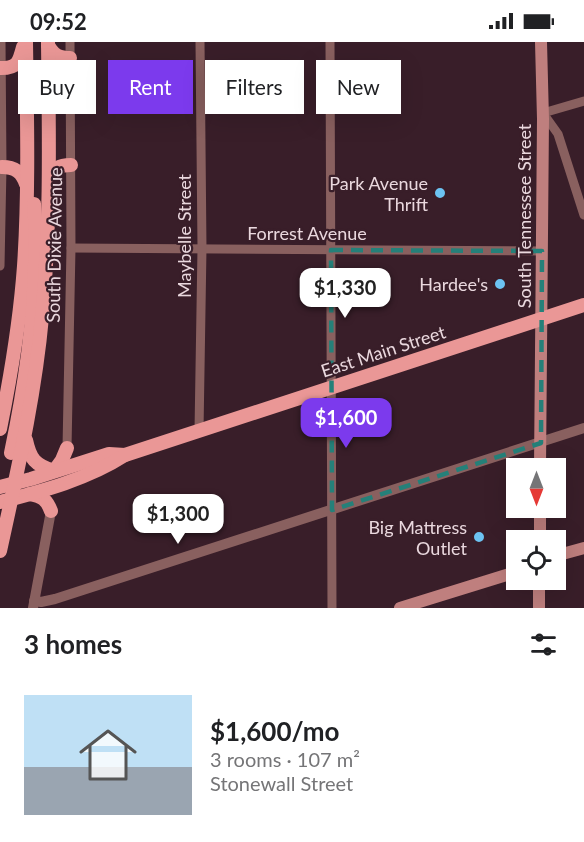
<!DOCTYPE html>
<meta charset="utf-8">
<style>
:root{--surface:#fff;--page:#f6f6f6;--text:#202124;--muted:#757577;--accent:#7c3aed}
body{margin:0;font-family:Lato,sans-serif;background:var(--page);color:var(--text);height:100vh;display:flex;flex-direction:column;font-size:22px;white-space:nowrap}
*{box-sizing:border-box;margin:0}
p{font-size:20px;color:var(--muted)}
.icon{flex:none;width:33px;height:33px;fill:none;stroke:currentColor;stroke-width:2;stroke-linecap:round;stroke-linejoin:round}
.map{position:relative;height:566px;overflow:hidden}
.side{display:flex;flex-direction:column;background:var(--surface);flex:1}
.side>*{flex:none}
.banner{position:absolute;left:18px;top:18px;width:549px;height:54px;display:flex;gap:12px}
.needle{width:39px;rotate:180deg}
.fabs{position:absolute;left:506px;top:416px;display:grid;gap:12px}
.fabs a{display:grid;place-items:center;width:60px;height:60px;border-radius:0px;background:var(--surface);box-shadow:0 6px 24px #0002;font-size:30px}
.price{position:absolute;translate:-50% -51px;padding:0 14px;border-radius:12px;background:#fff;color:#222;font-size:20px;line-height:39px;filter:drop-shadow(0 2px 3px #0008)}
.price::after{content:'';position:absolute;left:50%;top:36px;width:18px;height:14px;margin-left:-9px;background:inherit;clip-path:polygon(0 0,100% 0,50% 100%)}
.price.active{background:var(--accent);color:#fff}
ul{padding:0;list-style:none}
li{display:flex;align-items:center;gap:18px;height:150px;padding:0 24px}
li span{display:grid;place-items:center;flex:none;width:168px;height:120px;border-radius:0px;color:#555}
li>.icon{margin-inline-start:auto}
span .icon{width:72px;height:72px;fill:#fffc;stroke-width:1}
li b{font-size:26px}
h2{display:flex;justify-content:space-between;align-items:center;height:72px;padding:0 24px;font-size:26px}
.tag{padding:0 21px;border-radius:0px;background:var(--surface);box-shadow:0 6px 24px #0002;font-size:21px;line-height:54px}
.tag.active{background:var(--accent);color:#fff}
.status{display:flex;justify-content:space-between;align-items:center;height:42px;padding:0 30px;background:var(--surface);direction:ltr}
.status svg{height:16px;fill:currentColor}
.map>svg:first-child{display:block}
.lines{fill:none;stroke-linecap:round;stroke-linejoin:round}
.minor{stroke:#89605f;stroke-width:9}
.tertiary{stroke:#89605f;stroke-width:10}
.secondary{stroke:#bf7f7e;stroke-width:12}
.primary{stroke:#ea9796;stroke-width:14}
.marked{fill:none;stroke:#258079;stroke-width:4.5;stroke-dasharray:12 8;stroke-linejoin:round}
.poi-dot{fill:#6cc3f2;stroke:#391e29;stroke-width:2}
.labels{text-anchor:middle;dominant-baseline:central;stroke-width:4.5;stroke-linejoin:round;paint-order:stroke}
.poi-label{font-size:18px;fill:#ead8de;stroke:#391e29;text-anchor:end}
.street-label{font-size:18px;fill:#ead8de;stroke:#391e29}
</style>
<div class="status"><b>09:52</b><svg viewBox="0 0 49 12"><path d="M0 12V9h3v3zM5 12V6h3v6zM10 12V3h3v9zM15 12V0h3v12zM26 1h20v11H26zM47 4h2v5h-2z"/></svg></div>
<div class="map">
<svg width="584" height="566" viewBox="0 0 584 566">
<rect width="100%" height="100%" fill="#391e29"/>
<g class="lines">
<g class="minor">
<path d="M 330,0 L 332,566"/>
<path d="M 584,59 L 543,71 L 558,92 L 584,173"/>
<path d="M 71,206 L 542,209"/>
<path d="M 0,224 L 2,125 L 1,0"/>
<path d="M 199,389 L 202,206 L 200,0"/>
<path d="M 67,406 L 71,206 L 70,0"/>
</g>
<g class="tertiary">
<path d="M 34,559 L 41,560 L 55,557 L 584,386"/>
<path d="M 33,566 L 51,469"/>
</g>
<g class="secondary">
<path d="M 540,426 L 543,77 L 541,0"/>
<path d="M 540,465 L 540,498"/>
<path d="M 555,514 L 584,506"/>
<path d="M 400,566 L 516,530"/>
<path d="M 539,566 L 539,537"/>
</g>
<g class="primary">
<path d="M 48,3 C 53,13 59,16 70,16"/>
<path d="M 1,26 C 18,26 19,20 23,5"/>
<path d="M 2,125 C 15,125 22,130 26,142"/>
<path d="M 49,137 C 54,126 59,123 71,123"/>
<path d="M 0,387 C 11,333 20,279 24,224 C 29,150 27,74 26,0"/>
<path d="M 26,398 C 30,417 35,423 54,429"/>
<path d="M 11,411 C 24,349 34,286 35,222 C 36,202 36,182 34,162"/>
<path d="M 54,429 L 62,418 L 67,406"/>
<path d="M 0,445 L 31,437 L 109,412 L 125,413"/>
<path d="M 30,452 C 42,454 47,458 51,469"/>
<path d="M 0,460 C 43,449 88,437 125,413 L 584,263"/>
<path d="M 0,509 C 17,431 35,354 42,275 C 51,184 49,91 48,0"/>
</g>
</g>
<path class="marked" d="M 331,208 L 542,209 L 541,401 L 332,468 Z"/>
<g class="poi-dot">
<circle cx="440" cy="151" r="6"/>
<circle cx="500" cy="242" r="6"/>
<circle cx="479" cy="495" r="6"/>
</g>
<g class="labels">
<g class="poi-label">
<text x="428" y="141">Park Avenue<tspan x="428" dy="21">Thrift</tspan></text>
<text x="488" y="242">Hardee's</text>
<text x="467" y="485">Big Mattress<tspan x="467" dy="21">Outlet</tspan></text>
</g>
<g class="street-label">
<text transform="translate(524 174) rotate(-90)">South Tennessee Street</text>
<text x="307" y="191">Forrest Avenue</text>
<text transform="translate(184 194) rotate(-90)">Maybelle Street</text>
<text transform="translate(54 203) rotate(-89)">South Dixie Avenue</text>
<text transform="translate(383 309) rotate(-18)">East Main Street</text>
</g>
</g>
</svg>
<div class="fabs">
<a><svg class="needle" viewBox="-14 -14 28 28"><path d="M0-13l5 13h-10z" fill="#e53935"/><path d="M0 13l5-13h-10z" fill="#757577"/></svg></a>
<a><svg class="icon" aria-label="locate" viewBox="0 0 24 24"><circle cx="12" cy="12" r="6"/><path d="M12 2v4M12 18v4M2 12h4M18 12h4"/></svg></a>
</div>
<b class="price" style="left:345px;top:277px">$1,330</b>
<b class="price active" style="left:346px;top:407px">$1,600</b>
<b class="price" style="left:178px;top:503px">$1,300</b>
<div class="banner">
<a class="tag">Buy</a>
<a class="tag active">Rent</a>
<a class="tag">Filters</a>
<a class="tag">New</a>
</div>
</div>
<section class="side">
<h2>3 homes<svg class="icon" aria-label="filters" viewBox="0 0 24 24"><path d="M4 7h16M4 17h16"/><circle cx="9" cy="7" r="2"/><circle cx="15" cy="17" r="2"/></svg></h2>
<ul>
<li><span style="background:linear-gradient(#bfe0f5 60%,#9aa5b1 0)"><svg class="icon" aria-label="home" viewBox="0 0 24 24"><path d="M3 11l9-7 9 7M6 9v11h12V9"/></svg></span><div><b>$1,600/mo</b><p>3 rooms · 107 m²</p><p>Stonewall Street</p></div></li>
</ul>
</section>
